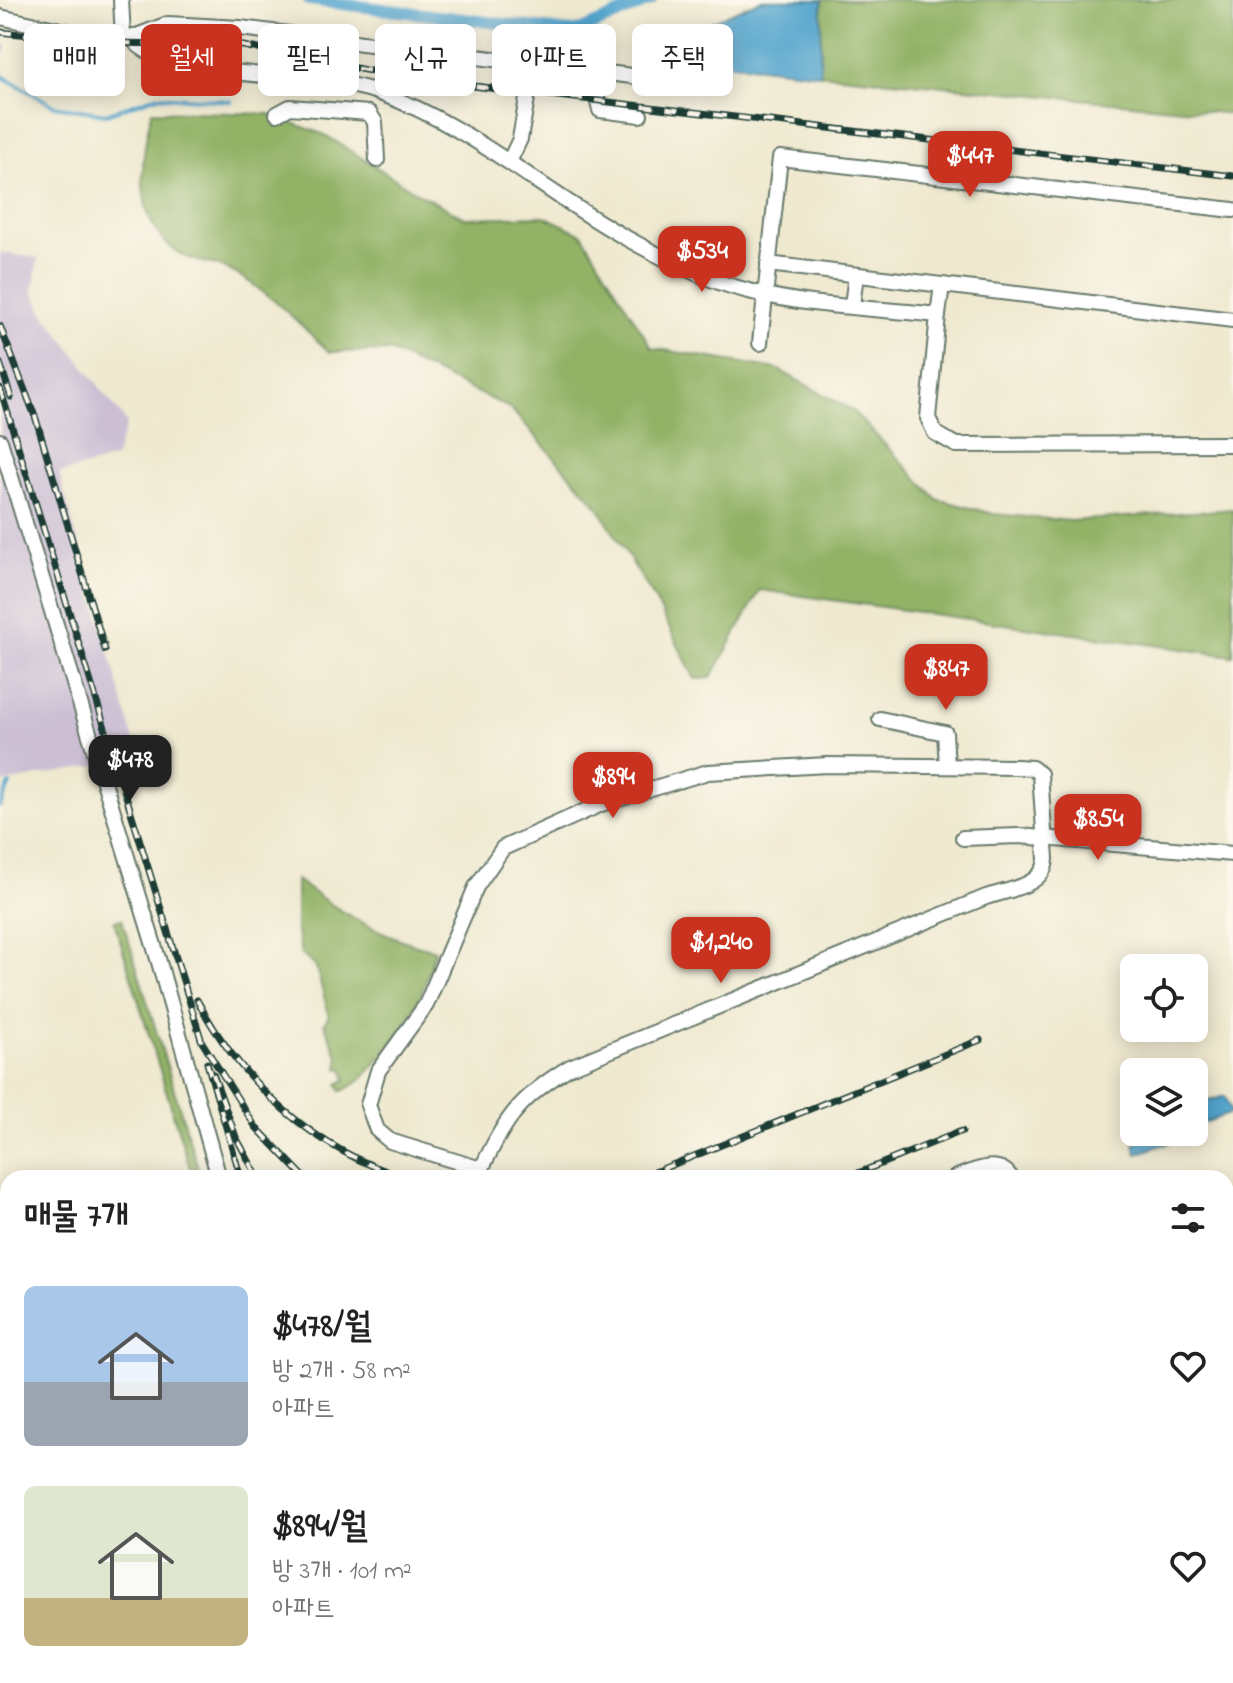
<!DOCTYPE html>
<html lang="ko">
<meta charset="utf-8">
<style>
:root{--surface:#fff;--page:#f6f6f6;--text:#222;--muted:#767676;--accent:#c8321e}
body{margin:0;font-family:"Indie Flower","Poor Story",sans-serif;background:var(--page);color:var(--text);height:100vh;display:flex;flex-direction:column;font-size:30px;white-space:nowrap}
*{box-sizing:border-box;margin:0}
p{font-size:26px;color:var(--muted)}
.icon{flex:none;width:44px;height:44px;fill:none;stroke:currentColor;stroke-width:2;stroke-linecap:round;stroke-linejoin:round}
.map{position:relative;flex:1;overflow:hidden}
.sheet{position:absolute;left:0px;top:1170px;width:1234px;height:514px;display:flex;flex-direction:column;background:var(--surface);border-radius:24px 24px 0 0;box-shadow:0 4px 20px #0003}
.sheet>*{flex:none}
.guide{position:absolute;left:24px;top:24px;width:800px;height:72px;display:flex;gap:16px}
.buttons{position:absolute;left:1120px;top:954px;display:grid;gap:16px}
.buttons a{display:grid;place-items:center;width:88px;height:88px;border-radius:12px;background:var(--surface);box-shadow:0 4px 20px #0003;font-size:40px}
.price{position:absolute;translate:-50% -68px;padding:0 18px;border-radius:16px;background:var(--accent);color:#fff;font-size:26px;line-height:52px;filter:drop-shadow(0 2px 4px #0008)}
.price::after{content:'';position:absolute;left:50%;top:48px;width:24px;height:18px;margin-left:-12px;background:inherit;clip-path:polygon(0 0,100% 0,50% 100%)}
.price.current{background:#222;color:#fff}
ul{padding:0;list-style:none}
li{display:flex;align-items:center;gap:24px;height:200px;padding:0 24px}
li span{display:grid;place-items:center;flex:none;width:224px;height:160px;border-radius:12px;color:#555}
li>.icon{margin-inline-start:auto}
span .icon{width:96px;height:96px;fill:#fffc;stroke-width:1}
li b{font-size:34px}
h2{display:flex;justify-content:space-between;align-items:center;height:96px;padding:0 24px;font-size:34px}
.tag{padding:0 28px;border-radius:12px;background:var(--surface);box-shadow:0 4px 20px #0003;font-size:28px;line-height:72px}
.tag.current{background:var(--accent);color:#fff}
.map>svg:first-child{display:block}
.industrial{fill:#ccbfd4}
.forest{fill:#92b266;stroke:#58784d;stroke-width:2}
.water{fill:#53a4cd;stroke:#397080;stroke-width:2}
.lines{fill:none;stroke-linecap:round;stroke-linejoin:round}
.stream{stroke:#53a4cd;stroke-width:4}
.canal{stroke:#53a4cd;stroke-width:12}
.street-casing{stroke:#68796b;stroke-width:18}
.secondary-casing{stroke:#68796b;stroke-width:24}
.street{stroke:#fff;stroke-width:14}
.secondary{stroke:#fff;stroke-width:20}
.rail-casing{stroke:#1f3d34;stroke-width:7}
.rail{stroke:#fbf7ec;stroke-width:4;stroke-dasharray:12;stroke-linecap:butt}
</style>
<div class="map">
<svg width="1233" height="1683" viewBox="0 0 1233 1683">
<rect width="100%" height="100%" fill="#fbf7ec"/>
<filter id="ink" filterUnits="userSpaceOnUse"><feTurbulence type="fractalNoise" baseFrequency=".0125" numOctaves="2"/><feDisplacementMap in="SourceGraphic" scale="16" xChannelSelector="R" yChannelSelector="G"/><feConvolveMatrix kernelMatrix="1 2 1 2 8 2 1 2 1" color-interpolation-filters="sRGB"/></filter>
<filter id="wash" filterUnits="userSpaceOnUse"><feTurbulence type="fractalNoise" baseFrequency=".006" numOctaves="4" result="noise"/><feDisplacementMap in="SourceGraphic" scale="32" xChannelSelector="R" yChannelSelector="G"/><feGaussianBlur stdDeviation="1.8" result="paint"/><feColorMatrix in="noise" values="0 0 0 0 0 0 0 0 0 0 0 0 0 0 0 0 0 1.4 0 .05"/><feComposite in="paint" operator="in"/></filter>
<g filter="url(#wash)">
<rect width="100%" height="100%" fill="#efe9d0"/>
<path class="industrial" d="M 0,253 L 38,258 L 33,292 L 45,315 L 127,423 L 115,458 L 59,474 L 139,758 L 0,783 Z"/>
<g class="forest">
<path d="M 822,0 L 1233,0 L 1233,114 L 820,74 Z"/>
<path d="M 152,111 L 269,114 L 325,135 L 421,195 L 465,218 L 544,216 L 582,234 L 652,348 L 777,369 L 852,410 L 937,499 L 993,514 L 1071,521 L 1233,509 L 1233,656 L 760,590 L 711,678 L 695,679 L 657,603 L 597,505 L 510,408 L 390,351 L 329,352 C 301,325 264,287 229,270 C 215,262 196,263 182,255 C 131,226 140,159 152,111 Z"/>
<path d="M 296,880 C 339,912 383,938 435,950 C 429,968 425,987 417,1003 C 407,1024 363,1088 341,1091 L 338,1084 L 346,1080 L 343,1068 L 338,1069 L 339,1058 L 324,1024 L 329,1015 L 316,967 L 301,954 L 296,927 Z"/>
<path d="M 122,919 L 201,1178 L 193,1178 L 114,921 Z"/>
<path d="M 1233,1553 L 1233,1683 L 1231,1683 L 1226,1658 L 1226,1556 Z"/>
<path d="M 678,1676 L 779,1676 L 772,1683 L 676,1683 Z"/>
<path d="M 855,1676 L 918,1676 L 920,1682 L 931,1681 L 932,1676 L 947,1676 L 948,1683 L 863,1683 Z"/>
</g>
<g class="water">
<path d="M 761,0 L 822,0 L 820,74 L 682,58 L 679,36 Z"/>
<path d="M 1225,1096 L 1231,1113 L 1196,1126 L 1194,1105 Z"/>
<path d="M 1157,1132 L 1179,1132 L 1182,1138 L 1137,1154 L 1134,1144 Z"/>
</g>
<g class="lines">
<g class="stream">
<path d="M 0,54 L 4,48"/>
<path d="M 0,75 L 55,106 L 106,114 L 157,96 L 231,101"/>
<path d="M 0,806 L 10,784"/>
<path d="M 0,1199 L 8,1198"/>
</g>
<path class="canal" d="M 309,0 L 569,32 L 582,30 L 651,0"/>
</g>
</g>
<g filter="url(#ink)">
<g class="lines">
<defs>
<g id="street">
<path d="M 121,0 L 123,37"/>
<path d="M 0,17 L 93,37 L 134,37 L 168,24 L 240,28 L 640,77"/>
<path d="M 134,37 L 136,43 C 178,82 317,70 377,92 C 471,125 543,192 628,239 C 664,259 705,280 745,290 C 806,307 875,308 938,315 L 928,418 L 935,433 L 956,445 L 1233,444"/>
<path d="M 601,71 L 597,99 L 600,110 L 640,115"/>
<path d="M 277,114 L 290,107 L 369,113 L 375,122 L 377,160"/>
<path d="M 510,160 L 520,139 L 537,40"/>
<path d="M 768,264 L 1233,320"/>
<path d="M 852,305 L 856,275"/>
<path d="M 938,315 L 942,285"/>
<path d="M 760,343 L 780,158 L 1233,210"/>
<path d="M 0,441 L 159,962 L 219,1178"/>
<path d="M 880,719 L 945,733 L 947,766"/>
<path d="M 963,838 L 1019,836 L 1233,854"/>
<path d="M 477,1178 C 505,1121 514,1101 570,1067 L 986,897 C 1007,890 1045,886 1046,859 L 1040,774 L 1032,768 L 1017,767 L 827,765 L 708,772 L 601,804 L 503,848 L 476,887 L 426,1005 L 378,1071 L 368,1105 L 377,1130 L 390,1141 L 481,1169"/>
<path d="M 955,1178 C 973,1171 999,1158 1011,1178"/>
<path d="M 0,1456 L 8,1450"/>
<path d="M 1226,1550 L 1233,1547"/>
<path d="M 1087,1683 L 1091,1676"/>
</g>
<path id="secondary" d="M 0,1494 L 8,1488"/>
</defs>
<use href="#street" class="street-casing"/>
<use href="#secondary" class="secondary-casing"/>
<use href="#street" class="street"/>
<use href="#secondary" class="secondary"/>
<defs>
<g id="rail">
<path d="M 0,32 L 109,43 L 238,45 L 406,78 L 1233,176"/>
<path d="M 0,326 L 36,419 L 105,650"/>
<path d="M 0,363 L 11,397"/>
<path d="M 0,388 L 202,1042 L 255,1126 L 305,1178"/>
<path d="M 197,1000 C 242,1083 314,1151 407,1178"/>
<path d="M 207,1063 L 241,1178"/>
<path d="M 213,1074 L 236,1137 L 258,1178"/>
<path d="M 640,1178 L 980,1040"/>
<path d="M 846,1178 L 962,1131"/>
<path d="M 529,1676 L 533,1683"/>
</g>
</defs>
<use href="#rail" class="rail-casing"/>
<use href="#rail" class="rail"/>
</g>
</g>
</svg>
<div class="buttons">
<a><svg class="icon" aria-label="locate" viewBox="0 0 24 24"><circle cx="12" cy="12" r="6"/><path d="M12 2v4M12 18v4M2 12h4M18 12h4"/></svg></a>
<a><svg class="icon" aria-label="layers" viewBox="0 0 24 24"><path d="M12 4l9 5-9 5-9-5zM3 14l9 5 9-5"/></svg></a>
</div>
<b class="price" style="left:970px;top:199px">$447</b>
<b class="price" style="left:702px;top:294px">$534</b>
<b class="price" style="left:946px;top:712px">$847</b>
<b class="price current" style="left:130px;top:803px">$478</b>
<b class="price" style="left:613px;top:820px">$894</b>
<b class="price" style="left:1098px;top:862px">$854</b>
<b class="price" style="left:721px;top:985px">$1,240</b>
<div class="guide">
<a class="tag">매매</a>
<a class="tag current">월세</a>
<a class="tag">필터</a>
<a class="tag">신규</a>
<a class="tag">아파트</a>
<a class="tag">주택</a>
</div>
<section class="sheet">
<h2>매물 7개<svg class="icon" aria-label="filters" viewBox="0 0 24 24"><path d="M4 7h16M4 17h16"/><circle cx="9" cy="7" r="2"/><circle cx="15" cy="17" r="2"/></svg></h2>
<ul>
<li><span style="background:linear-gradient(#a9c7e8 60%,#9aa5b1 0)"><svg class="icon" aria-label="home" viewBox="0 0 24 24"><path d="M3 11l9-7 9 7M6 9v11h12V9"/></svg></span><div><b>$478/월</b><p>방 2개 · 58 m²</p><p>아파트</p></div><svg class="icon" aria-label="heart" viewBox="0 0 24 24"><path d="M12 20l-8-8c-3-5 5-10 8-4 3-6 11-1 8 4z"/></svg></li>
<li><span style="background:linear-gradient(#dfe7d0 70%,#c2b280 0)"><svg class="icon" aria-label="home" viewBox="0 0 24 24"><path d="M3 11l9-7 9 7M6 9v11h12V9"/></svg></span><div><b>$894/월</b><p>방 3개 · 101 m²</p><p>아파트</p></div><svg class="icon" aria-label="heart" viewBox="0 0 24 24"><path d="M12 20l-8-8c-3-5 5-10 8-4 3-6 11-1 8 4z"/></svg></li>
</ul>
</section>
</div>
